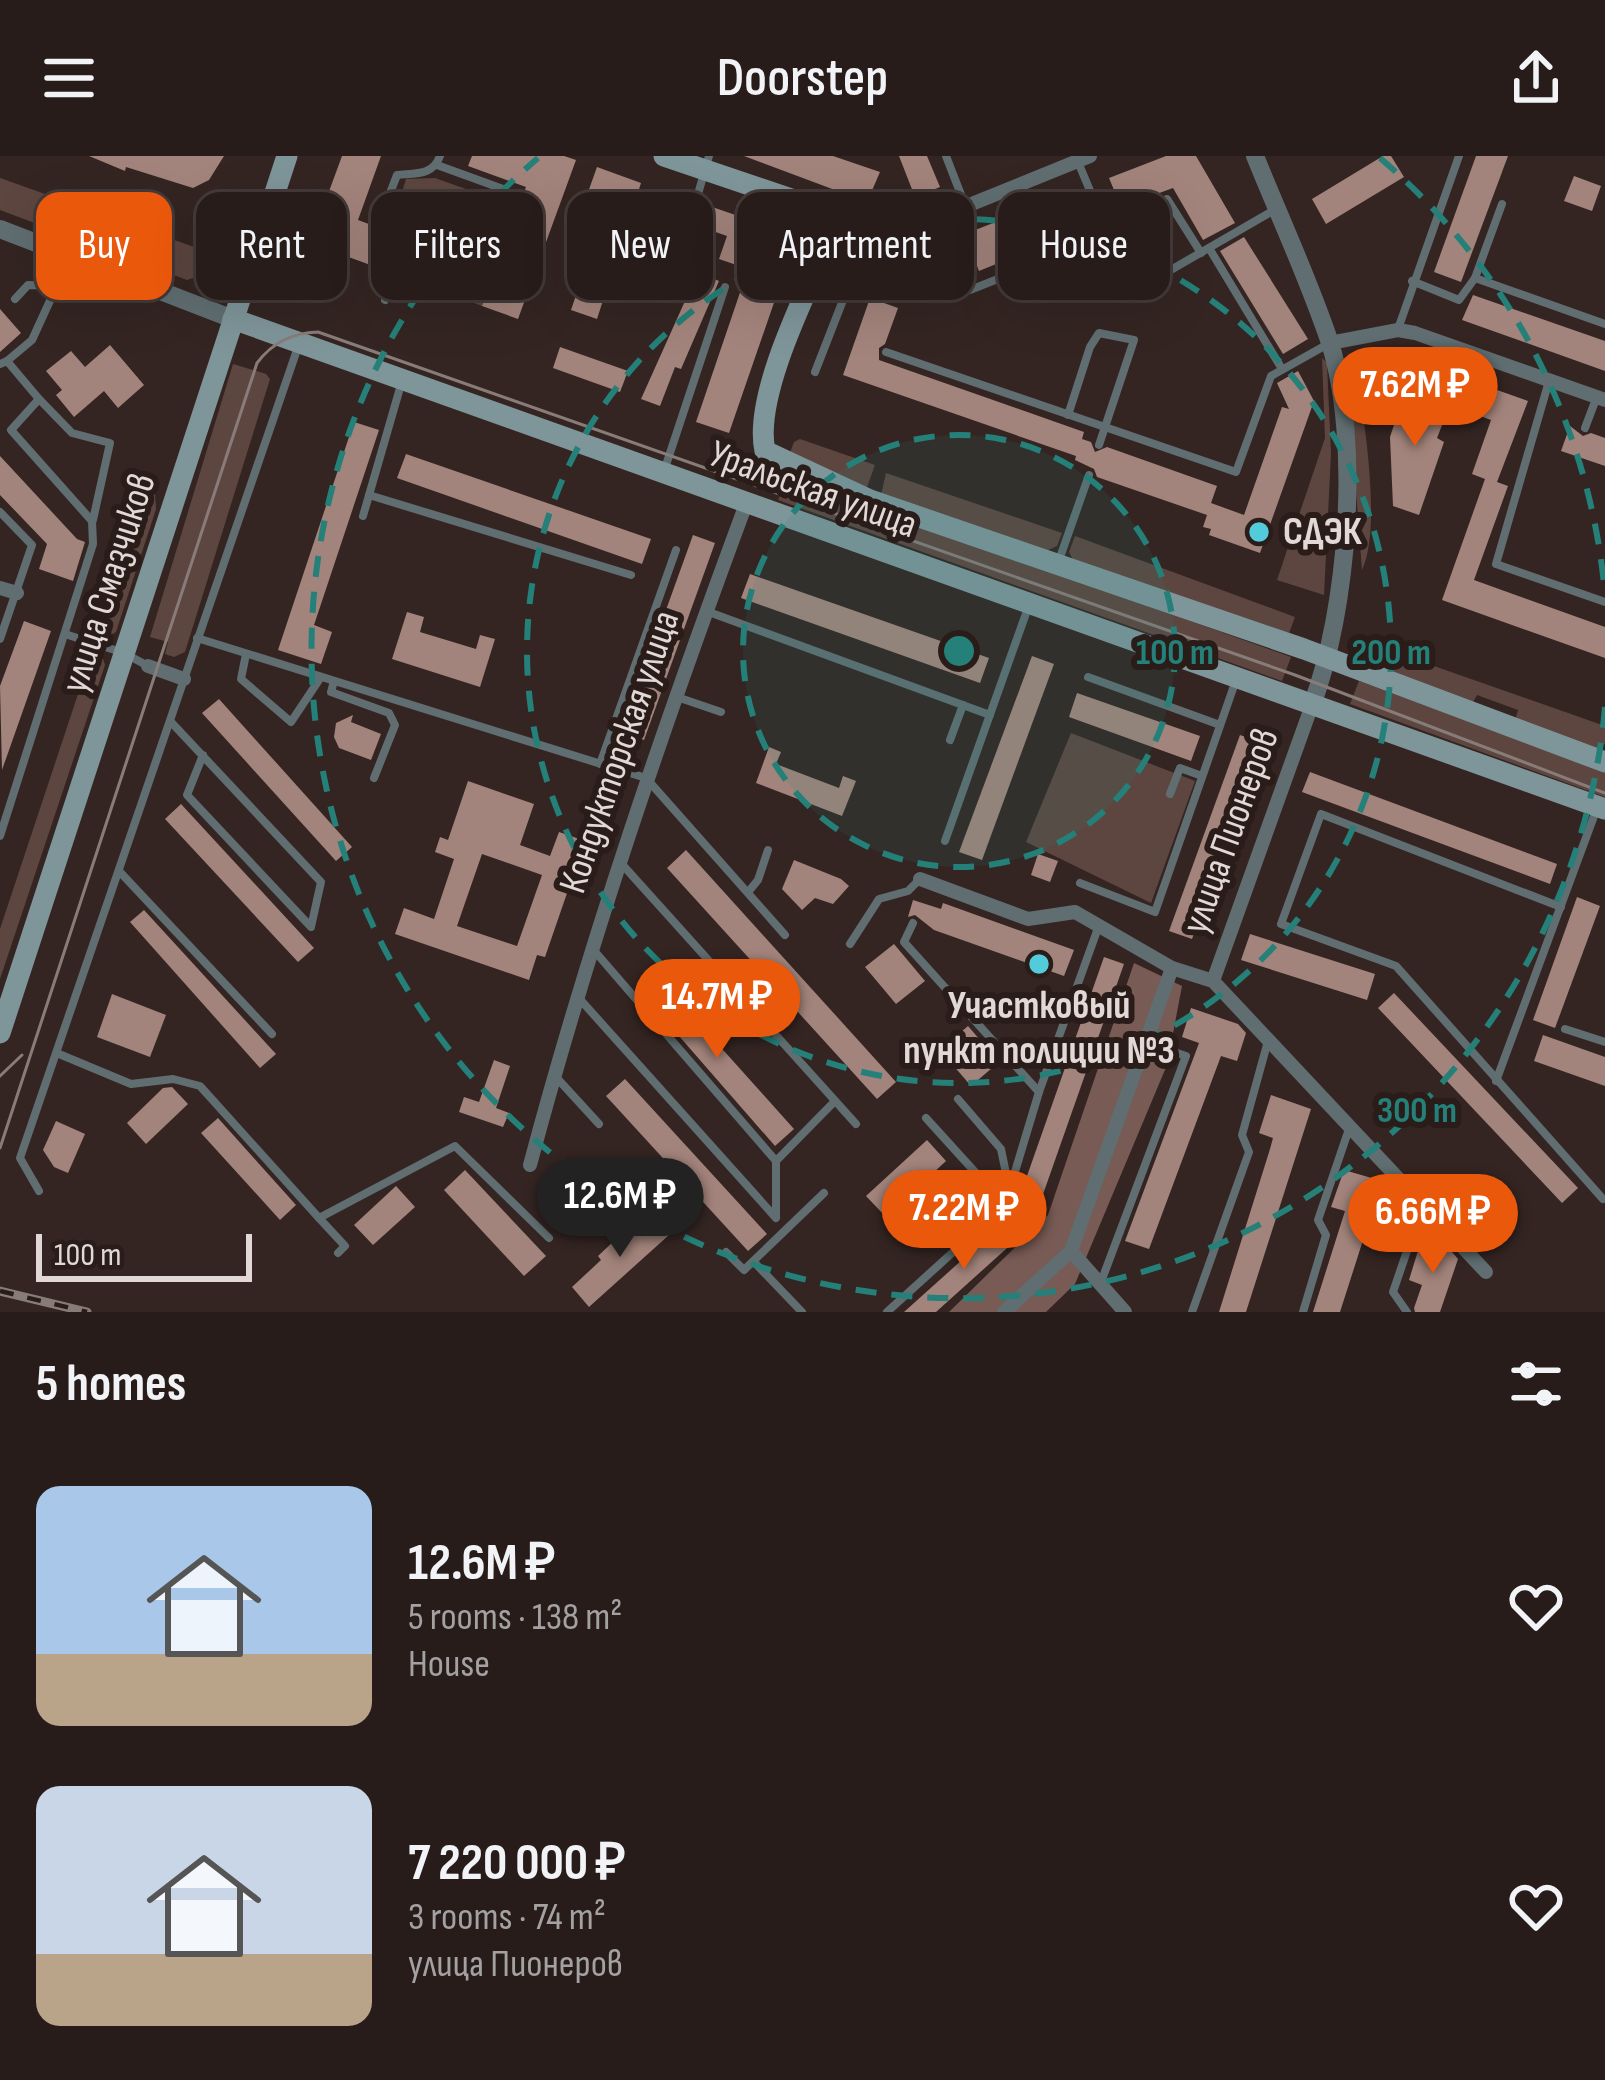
<!DOCTYPE html>
<meta charset="utf-8">
<style>
:root{--surface:#271c1a;--page:#2f2523;--text:#f1f3f6;--muted:#a4a1a2;--line:#433a39;--accent:#ea580c}
body{margin:0;font-family:"Sofia Sans Condensed",sans-serif;background:var(--page);color:var(--text);height:100vh;display:flex;flex-direction:column;font-size:45px;white-space:nowrap}
*{box-sizing:border-box;margin:0}
p{font-size:39px;color:var(--muted)}
.icon{flex:none;width:66px;height:66px;fill:none;stroke:currentColor;stroke-width:2;stroke-linecap:round;stroke-linejoin:round}
.map{position:relative;height:1156px;overflow:hidden}
.side{display:flex;flex-direction:column;background:var(--surface);flex:1}
.side>*{flex:none}
.guide{position:absolute;left:36px;top:36px;width:1533px;height:108px;display:flex;gap:24px}
.scale{position:absolute;left:36px;bottom:30px;width:216px;box-sizing:border-box;padding-left:12px;border:6px solid #e2d8d6;border-top:0;font-size:33px;line-height:42px;white-space:nowrap;color:#e2d8d6;-webkit-text-stroke:9px #2a1c18;paint-order:stroke}
.price{position:absolute;translate:-50% -102px;padding:0 27px;border-radius:42px;background:var(--accent);color:#fff;font-size:39px;line-height:78px;filter:drop-shadow(0 3px 6px #0008)}
.price::after{content:'';position:absolute;left:50%;top:72px;width:36px;height:27px;margin-left:-18px;background:inherit;clip-path:polygon(0 0,100% 0,50% 100%)}
.price.on{background:#222;color:#fff}
ul{padding:0;list-style:none}
li{display:flex;align-items:center;gap:36px;height:300px;padding:0 36px}
li span{display:grid;place-items:center;flex:none;width:336px;height:240px;border-radius:24px;color:#555}
li>.icon{margin-inline-start:auto}
span .icon{width:144px;height:144px;fill:#fffc;stroke-width:1}
li b{font-size:51px}
h2{display:flex;justify-content:space-between;align-items:center;height:144px;padding:0 36px;font-size:51px}
.pill{padding:0 42px;border-radius:24px;background:var(--surface);box-shadow:0 12px 48px #0002,0 0 0 3px var(--line);font-size:42px;line-height:108px}
.pill.on{background:var(--accent);color:#fff}
header{display:flex;justify-content:space-between;align-items:center;height:156px;padding:0 36px;background:var(--surface);font-size:54px;font-weight:600}
.map>svg:first-child{display:block}
.green{fill:#5e4640}
.forest{fill:#785b54}
.building{fill:#a3847c;fill-rule:evenodd}
.lines{fill:none;stroke-linecap:round;stroke-linejoin:round}
.service{stroke:#606e71;stroke-width:8}
.minor{stroke:#606e71;stroke-width:14}
.tertiary{stroke:#606e71;stroke-width:18}
.secondary{stroke:#7e9599;stroke-width:21}
.tram{stroke:#887c79;stroke-width:3}
.rail-casing{stroke:#887c79;stroke-width:9}
.rail{stroke:#2a1c18;stroke-width:4.5;stroke-dasharray:14;stroke-linecap:butt}
.ring{fill:none;stroke:#248078;stroke-width:6;stroke-dasharray:21 15}
.poi-dot{fill:#53cbdb;stroke:#2a1c18;stroke-width:4.5}
.labels{text-anchor:middle;dominant-baseline:central;stroke-width:12;stroke-linejoin:round;paint-order:stroke}
.street-label{font-size:39px;fill:#e2d8d6;stroke:#2a1c18}
.poi-label{font-size:39px;font-weight:bold;fill:#e2d8d6;stroke:#2a1c18;text-anchor:start}
.centre{fill:#248078;stroke:#2a1c18;stroke-width:6}
.ring-label{font-size:36px;text-anchor:middle;font-weight:bold;fill:#248078;stroke:#2a1c18;stroke-width:12;stroke-linejoin:round;paint-order:stroke}
</style>
<header><svg class="icon" aria-label="menu" viewBox="0 0 24 24"><path d="M4 6h16M4 12h16M4 18h16"/></svg>Doorstep<svg class="icon" aria-label="share" viewBox="0 0 24 24"><path d="M12 15V3M7 8l5-5 5 5M5 13v7h14v-7"/></svg></header>
<div class="map">
<svg width="1605" height="1156" viewBox="0 0 1605 1156">
<rect width="100%" height="100%" fill="#342522"/>
<g class="green">
<path d="M 0,22 L 211,97 L 201,119 L 187,124 L 0,54 Z"/>
<path d="M 435,22 L 483,39 L 470,73 L 428,58 L 432,43 L 414,37 L 409,49 L 399,46 L 406,23 Z"/>
<path d="M 461,102 L 496,114 L 482,150 L 448,137 Z"/>
<path d="M 1322,202 L 1327,207 L 1331,298 L 1324,439 L 1277,424 L 1325,282 Z"/>
<path d="M 1355,202 C 1362,254 1383,368 1362,414 L 1346,203 Z"/>
<path d="M 233,208 L 266,218 L 270,223 L 185,496 L 174,501 L 165,498 L 168,486 L 150,481 Z"/>
<path d="M 800,283 L 875,309 L 866,334 L 788,302 L 794,286 Z"/>
<path d="M 886,317 L 1062,377 L 1057,390 L 1044,396 L 881,339 Z"/>
<path d="M 788,321 L 1291,501 L 1282,525 L 778,344 Z"/>
<path d="M 155,338 L 156,353 L 116,476 L 109,480 L 98,478 L 142,344 Z"/>
<path d="M 1075,380 L 1295,461 L 1289,477 L 1073,404 L 1069,396 Z"/>
<path d="M 1374,489 L 1605,570 L 1605,587 L 1598,596 L 1515,565 L 1518,554 L 1477,539 L 1472,548 L 1366,506 Z"/>
<path d="M 93,493 L 101,497 L 105,509 L 0,823 L 0,773 Z"/>
<path d="M 1359,525 L 1605,615 L 1605,641 L 1350,548 Z"/>
<path d="M 1071,577 L 1195,625 L 1151,747 L 1026,686 Z"/>
</g>
<path class="forest" d="M 1134,807 L 1182,830 L 1167,909 L 1075,1128 L 1046,1156 L 949,1156 L 1048,1059 Z"/>
<g class="building">
<path d="M 89,0 L 224,0 L 209,24 L 193,32 L 126,11 L 125,15 Z"/>
<path d="M 342,0 L 381,0 L 358,64 L 461,102 L 448,137 L 403,120 L 397,109 L 387,115 L 310,87 Z"/>
<path d="M 472,0 L 564,0 L 576,4 L 518,163 L 482,150 L 526,31 L 468,10 Z"/>
<path d="M 744,0 L 833,0 L 880,16 L 867,46 Z"/>
<path d="M 899,0 L 927,0 L 940,31 L 915,41 Z"/>
<path d="M 1166,0 L 1196,0 L 1235,67 L 1203,84 L 1173,32 L 1121,51 L 1109,22 Z"/>
<path d="M 1383,0 L 1391,0 L 1404,21 L 1326,68 L 1312,43 Z"/>
<path d="M 1476,0 L 1508,0 L 1461,126 L 1434,116 Z"/>
<path d="M 597,11 L 641,27 L 597,163 L 571,154 L 597,77 L 576,70 Z"/>
<path d="M 1574,20 L 1601,30 L 1592,55 L 1564,45 Z"/>
<path d="M 1080,33 L 1095,68 L 1071,78 L 1068,70 L 1003,96 L 1006,104 L 979,115 L 965,78 Z"/>
<path d="M 677,39 L 797,80 L 729,277 L 696,266 L 748,113 L 719,103 L 727,80 L 670,60 Z"/>
<path d="M 1244,81 L 1308,183 L 1283,198 L 1220,95 Z"/>
<path d="M 940,86 L 949,108 L 888,132 L 880,110 Z"/>
<path d="M 698,116 L 719,125 L 681,213 L 675,211 L 660,250 L 641,243 Z"/>
<path d="M 1473,139 L 1605,185 L 1605,215 L 1462,164 Z"/>
<path d="M 870,142 L 898,152 L 885,188 L 879,192 L 879,204 L 1084,276 L 1082,283 L 1091,286 L 1095,296 L 1107,291 L 1217,330 L 1211,347 L 1244,359 L 1282,251 L 1289,253 L 1277,227 L 1298,215 L 1314,245 L 1260,397 L 1209,379 L 1211,373 L 1203,371 L 1207,359 L 1097,321 L 1094,313 L 1075,304 L 1076,300 L 843,219 Z"/>
<path d="M 0,153 L 21,177 L 0,196 Z"/>
<path d="M 110,189 L 144,229 L 118,252 L 104,235 L 74,261 L 56,239 L 62,234 L 46,215 L 71,195 L 85,211 Z"/>
<path d="M 560,191 L 628,215 L 620,236 L 553,212 Z"/>
<path d="M 1469,224 L 1528,245 L 1497,326 L 1508,330 L 1474,424 L 1605,471 L 1605,502 L 1442,444 L 1485,323 L 1472,318 L 1491,264 L 1459,252 Z"/>
<path d="M 1406,232 L 1450,249 L 1437,282 L 1444,286 L 1419,359 L 1393,350 L 1390,281 Z"/>
<path d="M 354,266 L 379,274 L 314,469 L 332,476 L 321,508 L 278,494 Z"/>
<path d="M 1570,270 L 1583,280 L 1591,277 L 1605,282 L 1605,310 L 1561,295 Z"/>
<path d="M 406,298 L 651,383 L 642,408 L 397,322 Z"/>
<path d="M 0,300 L 77,383 L 85,386 L 73,425 L 39,413 L 47,388 L 0,339 Z"/>
<path d="M 693,379 L 715,387 L 644,584 L 622,576 Z"/>
<path d="M 750,418 L 989,502 L 980,527 L 741,442 Z"/>
<path d="M 407,456 L 424,461 L 420,476 L 476,493 L 480,479 L 495,483 L 480,531 L 392,503 Z"/>
<path d="M 24,465 L 51,475 L 2,614 L 0,530 Z"/>
<path d="M 1032,500 L 1054,508 L 982,704 L 959,696 Z"/>
<path d="M 1077,537 L 1200,580 L 1191,605 L 1069,561 Z"/>
<path d="M 219,543 L 352,691 L 336,705 L 202,557 Z"/>
<path d="M 353,559 L 351,566 L 381,578 L 371,604 L 339,592 L 334,581 L 336,567 Z"/>
<path d="M 1240,579 L 1262,587 L 1192,783 L 1169,775 Z"/>
<path d="M 769,591 L 781,596 L 776,608 L 839,632 L 843,620 L 856,625 L 842,660 L 756,627 Z"/>
<path d="M 1310,616 L 1557,708 L 1550,728 L 1302,636 Z"/>
<path d="M 468,625 L 534,648 L 520,689 L 550,700 L 559,676 L 585,685 L 545,801 L 537,799 L 529,824 L 395,778 L 404,752 L 434,763 L 454,703 L 435,696 L 440,681 L 448,684 ZM 482,698 L 542,719 L 517,790 L 457,770 Z"/>
<path d="M 181,648 L 314,792 L 298,806 L 165,663 Z"/>
<path d="M 686,694 L 896,926 L 877,943 L 667,712 Z"/>
<path d="M 1038,698 L 1058,705 L 1050,726 L 1031,719 Z"/>
<path d="M 794,704 L 841,723 L 849,730 L 833,748 L 815,742 L 802,754 L 782,733 Z"/>
<path d="M 1577,741 L 1600,750 L 1555,872 L 1533,864 Z"/>
<path d="M 913,744 L 941,753 L 943,747 L 1074,794 L 1064,820 L 934,774 L 915,759 L 908,761 Z"/>
<path d="M 144,754 L 276,898 L 260,912 L 130,766 Z"/>
<path d="M 1250,778 L 1375,818 L 1367,844 L 1241,804 Z"/>
<path d="M 894,788 L 925,825 L 896,848 L 865,811 Z"/>
<path d="M 1104,801 L 1124,808 L 1041,1044 L 1021,1037 Z"/>
<path d="M 655,818 L 794,973 L 775,990 L 638,833 Z"/>
<path d="M 1394,837 L 1578,1032 L 1562,1047 L 1378,852 Z"/>
<path d="M 112,838 L 166,859 L 150,901 L 97,881 Z"/>
<path d="M 1191,852 L 1238,868 L 1246,877 L 1237,905 L 1221,900 L 1149,1093 L 1125,1085 L 1199,887 L 1182,881 Z"/>
<path d="M 968,870 L 999,906 L 971,930 L 940,894 Z"/>
<path d="M 1543,879 L 1605,901 L 1605,930 L 1534,905 Z"/>
<path d="M 494,904 L 510,910 L 496,952 L 509,957 L 503,971 L 459,956 L 464,941 L 479,946 Z"/>
<path d="M 625,923 L 767,1078 L 748,1095 L 606,940 Z"/>
<path d="M 172,931 L 188,948 L 146,988 L 127,967 L 163,932 Z"/>
<path d="M 1271,939 L 1311,953 L 1246,1156 L 1219,1156 L 1270,993 L 1273,982 L 1259,977 Z"/>
<path d="M 218,962 L 296,1049 L 280,1064 L 201,977 Z"/>
<path d="M 56,965 L 85,978 L 68,1017 L 54,1011 L 43,994 Z"/>
<path d="M 927,984 L 946,1005 L 886,1061 L 866,1040 Z"/>
<path d="M 465,1014 L 546,1100 L 524,1120 L 444,1034 Z"/>
<path d="M 1344,1014 L 1382,1025 L 1340,1156 L 1313,1156 L 1345,1055 L 1331,1051 Z"/>
<path d="M 396,1030 L 415,1051 L 373,1089 L 354,1069 Z"/>
<path d="M 650,1059 L 669,1079 L 589,1151 L 572,1131 L 601,1104 L 598,1100 L 617,1082 L 620,1085 Z"/>
<path d="M 1002,1068 L 1016,1084 L 936,1156 L 904,1156 Z"/>
<path d="M 1421,1085 L 1452,1096 L 1458,1103 L 1440,1156 L 1415,1156 L 1414,1152 L 1422,1129 L 1409,1124 Z"/>
</g>
<g class="lines">
<g class="service">
<path d="M 946,0 L 965,49"/>
<path d="M 1078,6 L 1112,87"/>
<path d="M 437,9 L 503,33 L 481,94 L 382,58 L 397,19 C 415,17 433,20 440,0"/>
<path d="M 698,38 L 709,0"/>
<path d="M 1103,66 L 1167,43 L 1201,97"/>
<path d="M 1209,92 L 1282,213"/>
<path d="M 1169,115 L 1276,53"/>
<path d="M 1475,122 L 1605,168"/>
<path d="M 1412,125 L 1459,144 L 1475,122 L 1502,48"/>
<path d="M 812,127 L 845,139 L 815,216"/>
<path d="M 968,129 L 970,134 L 1109,79"/>
<path d="M 942,138 L 968,129 L 942,61"/>
<path d="M 15,143 L 28,129 L 57,130"/>
<path d="M 385,144 L 395,117"/>
<path d="M 1398,173 L 1459,0"/>
<path d="M 886,196 L 1236,316 L 1271,220 L 1328,188"/>
<path d="M 7,205 L 32,184 L 70,101"/>
<path d="M 0,208 L 7,205 L 39,243 L 11,274 L 92,365 L 93,388 L 0,680"/>
<path d="M 1549,225 L 1496,408 L 1605,446"/>
<path d="M 1439,229 L 1452,192"/>
<path d="M 39,243 L 72,277 L 110,287 L 93,364"/>
<path d="M 1068,259 L 1090,191 L 1099,177 L 1134,184 L 1099,289"/>
<path d="M 1585,272 L 1596,243"/>
<path d="M 665,312 L 725,131"/>
<path d="M 369,339 L 631,419"/>
<path d="M 0,356 L 32,389 L 0,483"/>
<path d="M 363,360 L 402,225"/>
<path d="M 1058,407 L 1089,319"/>
<path d="M 706,455 L 990,559"/>
<path d="M 65,478 L 124,497 L 148,510"/>
<path d="M 197,482 L 646,622 L 785,779"/>
<path d="M 246,498 L 241,523 L 291,566 L 321,521"/>
<path d="M 1088,521 L 1220,569"/>
<path d="M 334,525 L 331,536 L 389,557 L 395,569 L 374,622"/>
<path d="M 677,541 L 721,556"/>
<path d="M 171,566 L 321,726 L 311,771 L 187,639 L 203,599"/>
<path d="M 950,584 L 963,549"/>
<path d="M 600,608 L 676,394"/>
<path d="M 1170,638 L 1180,612 L 1202,620"/>
<path d="M 945,685 L 1029,449"/>
<path d="M 620,706 L 856,968"/>
<path d="M 119,715 L 272,878"/>
<path d="M 1080,727 L 1155,756 L 1236,524"/>
<path d="M 749,735 L 758,724 L 768,694"/>
<path d="M 1561,751 L 1321,658 L 1281,768 L 1396,810 L 1603,1043"/>
<path d="M 913,767 L 904,786 L 1039,936"/>
<path d="M 850,788 L 879,743 L 908,735 L 919,724"/>
<path d="M 591,791 L 776,1005 L 834,946"/>
<path d="M 577,840 L 776,1062"/>
<path d="M 1565,873 L 1605,886"/>
<path d="M 59,898 L 131,928 L 173,923 L 200,930 L 319,1062 L 455,990 L 549,1082"/>
<path d="M 555,920 L 599,968"/>
<path d="M 1496,925 L 1597,652"/>
<path d="M 958,943 L 1001,993 L 1009,1032"/>
<path d="M 776,1005 L 776,1060"/>
<path d="M 39,1035 L 20,1002 L 299,188"/>
<path d="M 1005,1049 L 1039,936 L 1098,772"/>
<path d="M 319,1062 L 345,1090 L 338,1097"/>
<path d="M 726,1096 L 744,1114 L 824,1037"/>
<path d="M 754,1106 L 802,1156"/>
<path d="M 1101,1126 L 1186,900 L 1148,887"/>
<path d="M 887,1156 L 1005,1049 L 926,962"/>
<path d="M 1192,1156 L 1249,996 L 1242,979 L 1268,885"/>
<path d="M 1303,1156 L 1326,1079 L 1318,1064 L 1350,970"/>
<path d="M 1407,1156 L 1393,1136 L 1423,1048"/>
</g>
<g class="minor">
<path d="M 830,71 L 853,78 L 882,79 L 942,60 L 1090,0"/>
<path d="M 1330,187 L 1398,174 L 1415,177 L 1605,244"/>
<path d="M 0,432 L 17,437"/>
<path d="M 148,510 L 184,523"/>
<path d="M 920,723 L 1028,763 L 1075,756 L 1172,812 L 1213,825 L 1486,1116"/>
<path d="M 1213,825 L 1312,549"/>
<path d="M 530,1009 C 590,784 665,566 746,348"/>
<path d="M 1071,1095 L 1125,1156"/>
<path d="M 1004,1156 L 1071,1095 L 1172,812"/>
</g>
<g class="tertiary">
<path d="M 1255,0 C 1280,62 1309,124 1330,187 C 1361,286 1348,453 1312,549"/>
<path d="M 0,73 L 233,163"/>
</g>
<g class="secondary">
<path d="M 664,0 L 803,47 L 830,71 L 828,87 C 805,139 753,241 765,295 L 870,344 L 1304,493 L 1605,606"/>
<path d="M 233,163 L 1605,653"/>
<path d="M 0,877 L 287,0"/>
</g>
<g class="tram">
<path d="M 0,920 L 22,899"/>
<path d="M 0,992 L 257,207 C 273,186 292,177 318,176 L 1295,519 L 1605,637"/>
</g>
<defs>
<path id="rail" d="M 0,1135 L 87,1156"/>
</defs>
<use href="#rail" class="rail-casing"/>
<use href="#rail" class="rail"/>
</g>
<circle cx="959" cy="495" r="216" fill="#248078" fill-opacity=".12"/>
<g class="ring">
<circle cx="959" cy="495" r="216"/>
<circle cx="959" cy="495" r="432"/>
<path d="M1605 551A648 648 0 1 1 538 2M1380 2A648 648 0 0 1 1605 439"/>
</g>
<g class="poi-dot">
<circle cx="1259" cy="376" r="12"/>
<circle cx="1039" cy="808" r="12"/>
</g>
<g class="labels">
<g class="street-label">
<text transform="translate(813 334) rotate(20)">Уральская улица</text>
<text transform="translate(109 427) rotate(-72)">улица Смазчиков</text>
<text transform="translate(620 596) rotate(-71)">Кондукторская улица</text>
<text transform="translate(1231 675) rotate(-70)">улица Пионеров</text>
</g>
<g class="poi-label">
<text x="1283" y="376">СДЭК</text>
<text x="1039" y="850" text-anchor="middle">Участковый<tspan x="1039" dy="45">пункт полиции №3</tspan></text>
</g>
</g>
<circle cx="959" cy="495" r="18" class="centre"/>
<g class="ring-label">
<text x="1175" y="508">100 m</text>
<text x="1391" y="508">200 m</text>
<text x="1417" y="966">300 m</text>
</g>
</svg>
<div class="scale">100 m</div>
<b class="price" style="left:1415px;top:293px">7.62M ₽</b>
<b class="price" style="left:717px;top:905px">14.7M ₽</b>
<b class="price on" style="left:620px;top:1104px">12.6M ₽</b>
<b class="price" style="left:964px;top:1116px">7.22M ₽</b>
<b class="price" style="left:1433px;top:1120px">6.66M ₽</b>
<div class="guide">
<a class="pill on">Buy</a>
<a class="pill">Rent</a>
<a class="pill">Filters</a>
<a class="pill">New</a>
<a class="pill">Apartment</a>
<a class="pill">House</a>
</div>
</div>
<section class="side">
<h2>5 homes<svg class="icon" aria-label="filters" viewBox="0 0 24 24"><path d="M4 7h16M4 17h16"/><circle cx="9" cy="7" r="2"/><circle cx="15" cy="17" r="2"/></svg></h2>
<ul>
<li><span style="background:linear-gradient(#a9c7e8 70%,#b9a48a 0)"><svg class="icon" aria-label="home" viewBox="0 0 24 24"><path d="M3 11l9-7 9 7M6 9v11h12V9"/></svg></span><div><b>12.6M ₽</b><p>5 rooms · 138 m²</p><p>House</p></div><svg class="icon" aria-label="heart" viewBox="0 0 24 24"><path d="M12 20l-8-8c-3-5 5-10 8-4 3-6 11-1 8 4z"/></svg></li>
<li><span style="background:linear-gradient(#c9d6e8 70%,#b9a48a 0)"><svg class="icon" aria-label="home" viewBox="0 0 24 24"><path d="M3 11l9-7 9 7M6 9v11h12V9"/></svg></span><div><b>7 220 000 ₽</b><p>3 rooms · 74 m²</p><p>улица Пионеров</p></div><svg class="icon" aria-label="heart" viewBox="0 0 24 24"><path d="M12 20l-8-8c-3-5 5-10 8-4 3-6 11-1 8 4z"/></svg></li>
</ul>
</section>
